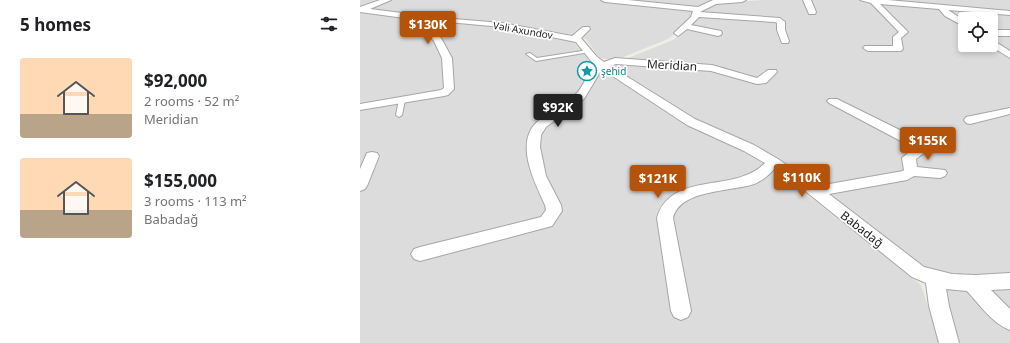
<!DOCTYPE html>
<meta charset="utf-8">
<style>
:root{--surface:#fff;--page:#f2f2f2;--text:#202124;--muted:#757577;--accent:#b45309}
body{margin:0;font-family:"Noto Sans",sans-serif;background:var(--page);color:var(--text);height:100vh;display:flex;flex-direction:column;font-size:15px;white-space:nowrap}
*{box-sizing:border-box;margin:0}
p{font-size:13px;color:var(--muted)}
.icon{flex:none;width:22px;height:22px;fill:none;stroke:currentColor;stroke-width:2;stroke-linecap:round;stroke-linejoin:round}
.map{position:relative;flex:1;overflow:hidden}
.side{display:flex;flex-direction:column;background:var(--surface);width:360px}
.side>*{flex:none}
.tools{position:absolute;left:598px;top:12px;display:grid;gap:8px}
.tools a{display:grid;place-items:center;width:40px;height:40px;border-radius:4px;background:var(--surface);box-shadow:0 2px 6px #0003;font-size:20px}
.price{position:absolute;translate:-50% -34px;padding:0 9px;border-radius:4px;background:var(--accent);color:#fff;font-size:13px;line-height:26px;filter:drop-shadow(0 1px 2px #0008)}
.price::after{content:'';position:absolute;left:50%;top:24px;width:12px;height:9px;margin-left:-6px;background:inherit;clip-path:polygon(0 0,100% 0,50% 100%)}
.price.current{background:#222;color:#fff}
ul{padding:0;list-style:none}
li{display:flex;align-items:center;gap:12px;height:100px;padding:0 20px}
li span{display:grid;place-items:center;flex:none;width:112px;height:80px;border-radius:4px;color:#555}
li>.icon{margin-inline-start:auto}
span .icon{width:48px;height:48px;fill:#fffc;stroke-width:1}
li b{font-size:17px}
h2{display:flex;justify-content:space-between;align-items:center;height:48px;padding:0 20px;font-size:17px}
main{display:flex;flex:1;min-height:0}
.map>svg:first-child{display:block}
.residential{fill:#dddcdc;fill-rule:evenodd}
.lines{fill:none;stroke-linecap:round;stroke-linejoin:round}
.lane-casing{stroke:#a6a6a6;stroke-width:2}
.street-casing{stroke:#a6a6a6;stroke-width:2}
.lane{fill:#fff;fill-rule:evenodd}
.street{fill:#fff;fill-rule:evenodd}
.labels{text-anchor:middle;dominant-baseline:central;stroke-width:3.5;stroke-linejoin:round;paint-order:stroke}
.far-street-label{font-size:10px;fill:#1f1f1f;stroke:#fff}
.far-culture-label{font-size:10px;fill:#0d838f;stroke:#fff;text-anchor:start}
.street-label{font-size:12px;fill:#1f1f1f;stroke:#fff}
</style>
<main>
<section class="side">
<h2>5 homes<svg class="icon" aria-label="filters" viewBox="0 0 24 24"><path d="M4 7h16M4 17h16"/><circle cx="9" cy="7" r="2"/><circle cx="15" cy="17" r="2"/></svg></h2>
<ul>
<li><span style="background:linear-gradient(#ffd9b3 70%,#b9a48a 0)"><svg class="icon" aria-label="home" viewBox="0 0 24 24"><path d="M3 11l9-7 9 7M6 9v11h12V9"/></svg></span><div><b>$92,000</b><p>2 rooms · 52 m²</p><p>Meridian</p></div></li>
<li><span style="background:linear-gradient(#ffd9b3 65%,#b9a48a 0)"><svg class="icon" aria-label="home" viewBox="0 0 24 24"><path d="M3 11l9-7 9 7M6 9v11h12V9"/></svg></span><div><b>$155,000</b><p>3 rooms · 113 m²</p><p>Babadağ</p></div></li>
</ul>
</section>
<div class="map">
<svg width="650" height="343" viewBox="0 0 650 343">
<rect width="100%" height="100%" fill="#efeee6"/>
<g class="residential">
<path d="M 0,0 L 364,0 L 351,1 L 342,7 L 326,25 L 308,39 L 256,60 L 239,58 L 226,39 L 210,35 L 193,34 L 146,24 L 0,9 Z"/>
<path d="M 406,0 L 650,0 L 650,343 L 595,343 L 563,269 L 476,202 L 341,125 L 248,66 L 313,40 L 327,29 L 343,11 L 356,3 ZM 605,19 L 631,19 L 631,45 L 605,45 Z"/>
<path d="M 0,12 L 141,27 L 213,41 L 240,69 L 331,127 L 389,153 L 425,177 L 561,285 L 580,343 L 0,343 Z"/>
</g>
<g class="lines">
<defs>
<g id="lane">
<path d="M 228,50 L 230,50 L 230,52 L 176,61 L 166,54 L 170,53 L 177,58 Z"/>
<path d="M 42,98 L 45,100 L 42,115 L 39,117 L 36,115 L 39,100 Z"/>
</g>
<g id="street">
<path d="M 20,0 L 31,0 L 10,9 L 82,18 L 142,23 L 212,36 L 223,27 L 229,27 L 230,29 L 221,38 L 237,57 L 244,62 L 255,58 L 352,65 L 397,78 L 408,70 L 416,70 L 417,72 L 406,83 L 397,84 L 351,71 L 256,64 L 250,66 L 335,119 L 394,145 L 418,159 L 458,186 L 543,171 L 544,170 L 542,158 L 554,148 L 469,103 L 467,101 L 469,99 L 477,99 L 562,141 L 569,149 L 556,159 L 557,167 L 585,170 L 587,173 L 585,176 L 580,178 L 554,176 L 547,180 L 469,194 L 564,267 L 592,274 L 615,275 L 650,273 L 650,289 L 631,290 L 650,309 L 650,330 C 632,323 620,305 607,291 L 586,289 L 589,306 L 599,343 L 579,343 L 569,306 L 566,283 L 552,277 L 439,186 L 414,169 C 409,175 402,181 394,184 C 371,192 320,189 313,218 L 331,311 L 328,317 L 321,320 L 314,317 L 311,311 L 297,218 C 311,170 376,194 405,163 L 384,151 L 327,125 L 242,69 L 224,99 L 186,127 L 181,135 L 180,147 L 186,176 L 201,205 L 202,211 L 192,226 L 60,261 L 54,259 L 51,254 L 54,249 L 60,247 L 181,217 L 186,210 L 185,205 C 175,183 154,143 177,122 C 189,112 204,106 215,95 C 224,87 227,73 235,65 L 231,61 L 216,42 L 142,27 L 66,20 L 65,22 L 81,38 L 92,58 L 94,89 L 88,95 L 84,96 L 0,110 L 0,104 L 81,90 L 84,88 L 82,58 L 74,41 L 57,22 L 59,20 L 0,12 L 0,7 Z"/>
<path d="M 241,0 L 268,0 L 338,7 L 353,0 L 386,0 L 382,2 L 356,4 L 340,12 L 420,18 L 425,22 L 425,30 L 429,41 L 428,43 L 422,43 L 417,30 L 417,23 L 415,22 L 339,17 L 331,25 L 361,31 L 362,33 L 361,35 L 358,36 L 327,29 L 318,36 L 314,33 L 331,17 L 333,11 L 245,2 Z"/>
<path d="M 443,0 L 451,0 L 456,12 L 455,14 L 449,14 Z"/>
<path d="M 500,0 L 528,0 L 650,11 L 650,15 L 588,10 L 605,21 L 605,27 L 585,16 L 579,9 L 520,4 L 548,32 L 541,38 L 543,49 L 541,51 L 508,51 L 503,48 L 505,46 L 533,46 L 533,37 L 539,32 L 511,3 Z"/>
<rect x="631" y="30" width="19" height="6"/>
<path d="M 631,39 L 650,51 L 650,58 L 629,45 L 631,45 Z"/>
<path d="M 650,108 L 650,114 L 610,124 L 606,123 L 604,120 L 606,117 Z"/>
<path d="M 12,152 L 17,153 L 19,156 L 7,186 L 5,189 L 0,191 L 0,169 L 7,153 Z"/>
</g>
</defs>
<use href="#lane" class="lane-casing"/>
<use href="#street" class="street-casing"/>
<use href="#lane" class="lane"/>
<use href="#street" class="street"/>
</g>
<defs>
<symbol id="sight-ring" viewBox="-11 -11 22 22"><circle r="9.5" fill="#fff" stroke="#0f9aa8" stroke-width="1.5"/><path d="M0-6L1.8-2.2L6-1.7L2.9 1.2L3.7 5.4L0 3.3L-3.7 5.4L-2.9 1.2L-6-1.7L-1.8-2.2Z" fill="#0f9aa8"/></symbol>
</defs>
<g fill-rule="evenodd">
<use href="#sight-ring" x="216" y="60" width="22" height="22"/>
</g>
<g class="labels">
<g class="far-street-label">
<text transform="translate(163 30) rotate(10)">Vəli Axundov</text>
</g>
<g class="far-culture-label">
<text x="241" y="71">şehid</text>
</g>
<g class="street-label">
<text transform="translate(312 65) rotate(3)">Meridian</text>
<text transform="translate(502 229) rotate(38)">Babadağ</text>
</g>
</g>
</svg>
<div class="tools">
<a><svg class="icon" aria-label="locate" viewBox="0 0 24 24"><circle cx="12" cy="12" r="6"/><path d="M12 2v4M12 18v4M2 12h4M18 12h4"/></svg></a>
</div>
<b class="price" style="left:68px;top:45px">$130K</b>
<b class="price current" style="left:198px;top:128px">$92K</b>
<b class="price" style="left:568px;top:161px">$155K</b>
<b class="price" style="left:442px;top:198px">$110K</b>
<b class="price" style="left:298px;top:199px">$121K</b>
</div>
</main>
